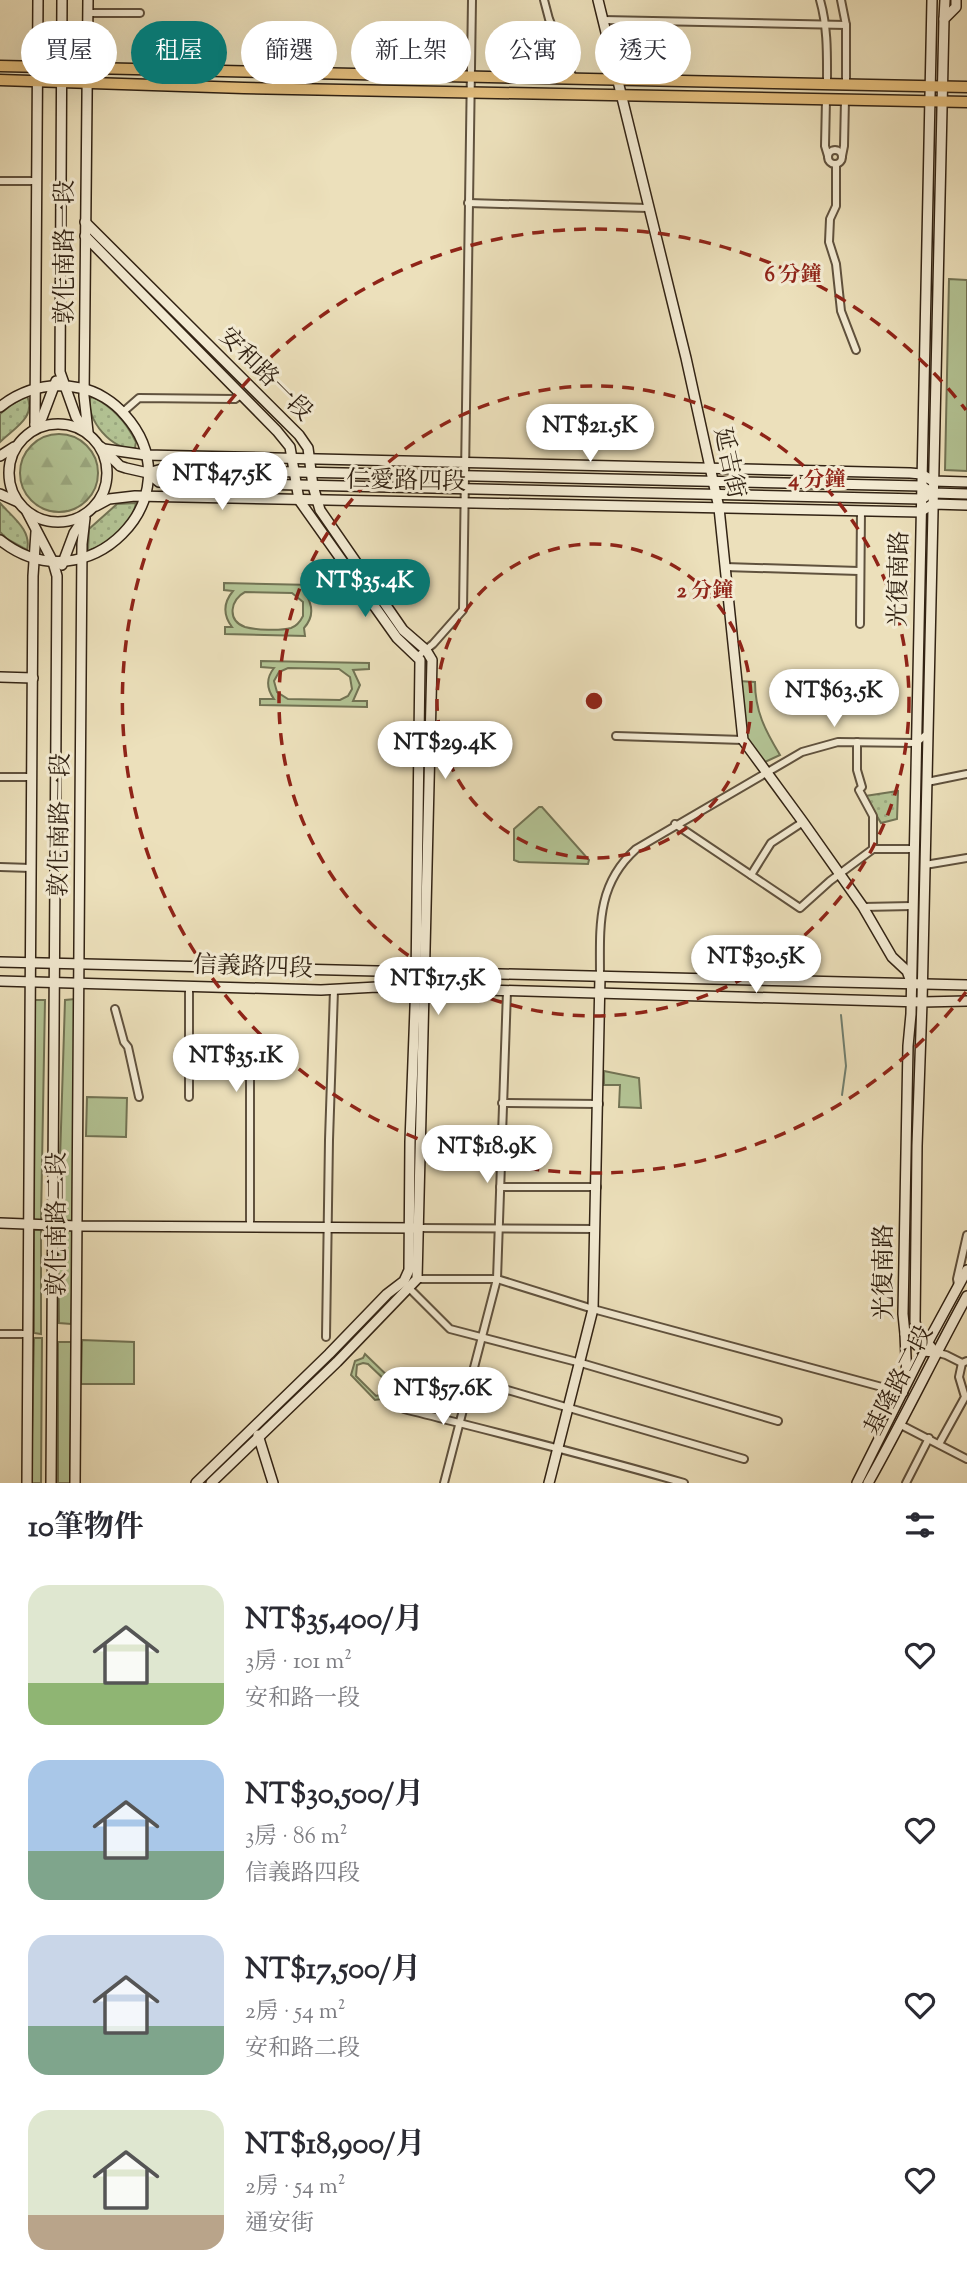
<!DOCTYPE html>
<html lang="zh-TW">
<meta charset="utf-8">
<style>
:root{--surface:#fff;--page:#f7f7f7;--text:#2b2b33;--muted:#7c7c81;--accent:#0f766e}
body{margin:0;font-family:"Sorts Mill Goudy","Noto Serif TC",serif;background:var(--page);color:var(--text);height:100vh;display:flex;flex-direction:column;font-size:26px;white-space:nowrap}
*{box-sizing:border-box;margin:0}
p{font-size:23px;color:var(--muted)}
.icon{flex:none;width:38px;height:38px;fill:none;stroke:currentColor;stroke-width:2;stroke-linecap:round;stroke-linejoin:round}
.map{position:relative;height:1483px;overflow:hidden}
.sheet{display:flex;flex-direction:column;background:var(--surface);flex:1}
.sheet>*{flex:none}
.top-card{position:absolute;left:21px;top:21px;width:926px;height:63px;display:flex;gap:14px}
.price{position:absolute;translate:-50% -60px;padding:0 16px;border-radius:24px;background:#fff;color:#222;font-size:23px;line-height:46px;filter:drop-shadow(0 2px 4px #0008)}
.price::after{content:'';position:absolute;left:50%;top:42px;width:21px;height:16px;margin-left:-10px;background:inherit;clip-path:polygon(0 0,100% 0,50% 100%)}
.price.selected{background:var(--accent);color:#fff}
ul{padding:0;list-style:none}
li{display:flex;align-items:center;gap:21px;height:175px;padding:0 28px}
li span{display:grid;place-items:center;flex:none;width:196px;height:140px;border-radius:21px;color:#555}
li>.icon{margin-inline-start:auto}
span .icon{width:84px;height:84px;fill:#fffc;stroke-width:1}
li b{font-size:30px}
h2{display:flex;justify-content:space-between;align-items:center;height:84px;padding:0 28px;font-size:30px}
.pill{padding:0 24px;border-radius:32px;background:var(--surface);box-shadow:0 7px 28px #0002;font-size:24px;line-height:63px}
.pill.selected{background:var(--accent);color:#fff}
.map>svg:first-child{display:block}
.grass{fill:url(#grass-dots);stroke:#727354;stroke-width:2}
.forest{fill:url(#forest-firs);stroke:#727354;stroke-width:2}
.park{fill:#b3c394;stroke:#727354;stroke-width:2;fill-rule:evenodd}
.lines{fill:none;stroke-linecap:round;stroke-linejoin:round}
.stream{stroke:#707f70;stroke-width:2}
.street-casing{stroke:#60523e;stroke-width:10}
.secondary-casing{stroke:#322314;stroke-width:12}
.primary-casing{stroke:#322314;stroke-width:13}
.street{stroke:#f3ebd3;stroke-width:6}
.secondary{stroke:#f3ebd3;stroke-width:9}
.primary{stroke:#e6c07e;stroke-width:10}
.ring{fill:none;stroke:#8f2418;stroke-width:3.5;stroke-dasharray:12 9}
.labels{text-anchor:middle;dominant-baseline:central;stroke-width:6;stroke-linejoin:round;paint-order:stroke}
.street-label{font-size:24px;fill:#322314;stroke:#f3ebd3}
.centre{fill:#8f2418;stroke:#f3ebd3;stroke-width:3.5}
.ring-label{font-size:21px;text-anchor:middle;font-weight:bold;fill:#8f2418;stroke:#f3ebd3;stroke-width:6;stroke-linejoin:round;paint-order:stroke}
</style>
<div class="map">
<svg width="967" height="1483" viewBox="0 0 967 1483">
<defs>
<pattern id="grass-dots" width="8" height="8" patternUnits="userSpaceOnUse" patternTransform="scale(1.75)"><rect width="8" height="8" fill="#b3c394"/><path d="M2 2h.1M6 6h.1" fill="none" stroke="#9aa77f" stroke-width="1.8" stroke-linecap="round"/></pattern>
<pattern id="forest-firs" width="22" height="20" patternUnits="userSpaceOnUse" patternTransform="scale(1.75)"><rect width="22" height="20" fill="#b3c394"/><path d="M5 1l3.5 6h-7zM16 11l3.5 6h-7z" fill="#9aa77f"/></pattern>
</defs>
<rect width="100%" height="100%" fill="#ece0bb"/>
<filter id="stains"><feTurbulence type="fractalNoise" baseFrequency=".00286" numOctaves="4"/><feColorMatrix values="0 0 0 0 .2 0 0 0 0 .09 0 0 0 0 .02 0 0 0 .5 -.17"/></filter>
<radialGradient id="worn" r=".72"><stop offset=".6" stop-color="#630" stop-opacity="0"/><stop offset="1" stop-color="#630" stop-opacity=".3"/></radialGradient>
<g class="grass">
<path d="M 27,396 C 37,417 13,429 0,442 L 0,414 L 12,404 Z"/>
<path d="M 93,397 C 113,407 126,421 136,442 L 135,448 C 113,452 85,419 90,398 Z"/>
<path d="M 0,503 C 12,517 32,530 27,550 L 7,539 L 0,532 Z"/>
<path d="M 136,503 C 133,523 108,545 88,551 L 89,529 L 117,504 Z"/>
<path d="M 898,791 L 897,819 L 881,823 L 865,796 Z"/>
</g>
<circle class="forest" cx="59" cy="473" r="39"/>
<g class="park">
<path d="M 949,279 L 967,280 L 967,471 L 945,470 Z"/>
<path d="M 224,583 L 313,585 L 313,593 L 305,593 C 313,605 314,617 304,628 L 305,636 L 225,634 L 225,627 L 232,627 C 223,615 223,603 233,591 L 224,590 ZM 245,592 L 292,593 L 303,602 L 303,616 C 300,622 297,626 291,628 C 280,631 256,630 245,627 C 226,620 231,599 245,592 Z"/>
<path d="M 261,661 L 369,663 L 369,669 L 353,670 L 360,685 L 353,701 L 367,701 L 367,707 L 260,705 L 260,699 L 274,699 C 266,688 266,678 274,668 L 261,667 ZM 288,668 L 339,669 L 350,677 L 352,689 L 348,696 L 340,700 L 288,699 L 277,692 L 274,681 L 279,672 Z"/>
<path d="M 738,681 L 755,682 C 755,711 765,730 780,755 L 765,762 L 745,739 Z"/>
<path d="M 539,807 L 542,807 L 589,860 L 588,864 L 519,862 L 514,860 L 514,829 Z"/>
<path d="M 75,999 L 74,1222 L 58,1223 L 65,1000 Z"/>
<path d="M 35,1000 L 45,1000 L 41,1220 L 34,1220 Z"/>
<path d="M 604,1071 L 639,1078 L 641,1108 L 619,1107 L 620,1085 L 604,1085 Z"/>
<path d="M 87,1097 L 127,1098 L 126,1137 L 86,1136 Z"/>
<path d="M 74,1229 L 71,1324 L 59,1323 L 58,1230 Z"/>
<path d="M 34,1230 L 41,1230 L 41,1334 L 34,1333 Z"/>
<path d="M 34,1338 L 42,1338 L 41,1483 L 31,1483 Z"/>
<path d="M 82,1340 L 134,1342 L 134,1384 L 81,1384 Z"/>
<path d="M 58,1342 L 72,1342 L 70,1483 L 58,1483 Z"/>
<path d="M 365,1354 L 399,1387 L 397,1390 L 392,1386 L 391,1394 L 388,1398 L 375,1400 L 351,1375 L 355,1361 L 363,1358 ZM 363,1363 L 368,1364 L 388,1383 L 387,1393 L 376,1396 L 356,1376 L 357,1365 Z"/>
</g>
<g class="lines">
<path class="stream" d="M 841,1015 L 846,1066 L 842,1095"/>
<defs>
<g id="street">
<path d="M 544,0 L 549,19 L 573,78"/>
<path d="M 820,0 C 828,28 827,56 827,85"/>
<path d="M 841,0 L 846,25 L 846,85"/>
<path d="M 88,13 L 140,13"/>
<path d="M 603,20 L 846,25"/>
<path d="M 826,99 L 825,146 L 828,156"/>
<circle cx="835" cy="157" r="7"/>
<path d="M 842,156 L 844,146 L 845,99"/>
<path d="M 836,164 L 836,206 L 830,219 L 829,242 L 836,264 L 841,311 L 856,350"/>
<path d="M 0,181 L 36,181"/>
<path d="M 468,203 L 648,208"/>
<path d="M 123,412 L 139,398 L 235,399 L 241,395"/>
<path d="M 725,567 L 859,571"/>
<path d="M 860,624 L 861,510"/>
<path d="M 418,656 L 433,644 L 463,610 L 472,0"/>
<path d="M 616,736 L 743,740"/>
<path d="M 857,742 L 857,770 L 862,787 L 859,790 L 873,816 L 873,849"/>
<path d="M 0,777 L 32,777"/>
<path d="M 927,782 L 967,774"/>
<path d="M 675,824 L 800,908 L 830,881 L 873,849 L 913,849"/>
<path d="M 925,865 L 967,858"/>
<path d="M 0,867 L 31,868"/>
<path d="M 751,875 L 771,843 L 803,822"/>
<path d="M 863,907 L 912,906"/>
<path d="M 600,976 C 600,927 596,885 636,849 L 802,752 L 838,742 L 916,743 L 928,733"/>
<path d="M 115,1009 L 124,1042 L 128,1047 L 139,1097"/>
<path d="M 250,1050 L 250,1227"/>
<path d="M 189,1097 L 189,986"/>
<path d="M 502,1103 L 599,1104"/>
<path d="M 500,1187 L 597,1187"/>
<path d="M 420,1228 L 595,1229"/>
<path d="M 417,1279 L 497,1279 L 593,1309 L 904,1393"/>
<path d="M 958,1285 L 957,1279 L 967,1235"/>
<path d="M 410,1289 L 450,1329 L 581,1363 L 778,1421"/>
<path d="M 0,1334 L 28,1334"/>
<path d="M 326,1337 L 329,1140 L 334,990"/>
<path d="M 935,1352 L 946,1355 L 962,1363 L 967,1361"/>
<path d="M 470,1379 L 744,1459"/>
<path d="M 404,1409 C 498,1433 592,1456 684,1483"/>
<path d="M 901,1425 L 967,1459"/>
<path d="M 939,1444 L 965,1397 L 959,1377 L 962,1363"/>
<path d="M 444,1483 L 497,1279 L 507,991"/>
<path d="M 906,1483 L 929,1438"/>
</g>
<g id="secondary">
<path d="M 62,0 L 60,372 L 76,417 L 88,434"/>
<path d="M 88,0 L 84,396 L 88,432"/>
<path d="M 598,0 L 686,358 L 719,508 L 743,740 L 803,822 L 863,907 L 892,957 L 907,971 L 910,979"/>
<path d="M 932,0 L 911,1014 L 908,1046 L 903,1314 L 905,1334 L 923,1351 L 935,1352"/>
<path d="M 944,19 L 945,0"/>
<path d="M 85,222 L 299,435 L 308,448 L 313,486 L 320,510 L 403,630 L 426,650 L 432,660 L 417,1279 L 337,1362 L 211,1483"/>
<path d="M 85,236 L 277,431 L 290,447 L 299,500 L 397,638 L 420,660 L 416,981 L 410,1142 L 409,1270 L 404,1281 L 387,1294 L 329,1354 L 196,1483"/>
<path d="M 0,407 C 24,388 50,382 80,388 C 97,391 114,402 125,415 C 198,497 86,609 0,540"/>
<circle cx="58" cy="473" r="49"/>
<path d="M 35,424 L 38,0"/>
<path d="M 35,425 L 42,418 L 56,381"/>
<path d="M 101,447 L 120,466 L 126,468 L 148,473 L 162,469 L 921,486 L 933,493 L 967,494"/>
<path d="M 104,449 L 146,455 L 910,473 L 921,474 L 933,481 L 967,482"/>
<path d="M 0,456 L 14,447"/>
<path d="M 148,473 L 159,482 L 921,499 L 925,497"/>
<path d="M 0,494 L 18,502"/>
<path d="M 96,506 L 109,499 L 135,496 L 920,512 L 933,504 L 967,505"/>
<path d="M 27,512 L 53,562 L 57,576 L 51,1483"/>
<path d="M 62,565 L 74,533 L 82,521"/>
<path d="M 0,677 L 33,678"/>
<path d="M 0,962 L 967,985"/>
<path d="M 0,981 L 321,990 L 377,987 L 922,1002 L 967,1001"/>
<path d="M 0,1223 L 77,1226 L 415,1228"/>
<path d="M 905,1334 L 907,1381"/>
<path d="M 935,1352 L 918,1332 L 915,1322 L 917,1146 L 922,1002 L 944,19 L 956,7 L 956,0"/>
<path d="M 258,1435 L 273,1483"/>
<path d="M 27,1483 L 33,576 L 36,532"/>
<path d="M 75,1483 L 82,544 L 85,518"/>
<path d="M 549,1483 L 593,1309 L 600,976"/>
<path d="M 857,1483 L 923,1351 L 967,1270"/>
<path d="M 868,1483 C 903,1421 933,1358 967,1296"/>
</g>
<g id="primary">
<path d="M 0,66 C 322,72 645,82 967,87"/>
<path d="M 0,80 L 244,88 L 967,102"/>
</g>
</defs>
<use href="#street" class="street-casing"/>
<use href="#secondary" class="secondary-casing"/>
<use href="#primary" class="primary-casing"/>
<use href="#street" class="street"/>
<use href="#secondary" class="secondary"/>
<use href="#primary" class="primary"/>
</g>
<g class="ring">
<circle cx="594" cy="701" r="157"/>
<circle cx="594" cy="701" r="315"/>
<path d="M966 992A472 472 0 1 1 966 410"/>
</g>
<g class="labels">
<g class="street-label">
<text transform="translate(66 252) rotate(-90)">敦化南路一段</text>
<text transform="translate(265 375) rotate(45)">安和路一段</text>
<text transform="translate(728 463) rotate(78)">延吉街</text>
<text transform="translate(406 482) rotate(1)">仁愛路四段</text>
<text transform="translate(900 579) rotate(-89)">光復南路</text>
<text transform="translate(61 825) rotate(-89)">敦化南路一段</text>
<text transform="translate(253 968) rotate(2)">信義路四段</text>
<text transform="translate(58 1224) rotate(-90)">敦化南路二段</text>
<text transform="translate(885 1272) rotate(-90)">光復南路</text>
<text transform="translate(900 1381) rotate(-63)">基隆路二段</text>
</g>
</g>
<circle cx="594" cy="701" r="10" class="centre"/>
<g class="ring-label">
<text x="793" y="281">6 分鐘</text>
<text x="817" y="486">4 分鐘</text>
<text x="705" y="597">2 分鐘</text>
</g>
<rect width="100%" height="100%" filter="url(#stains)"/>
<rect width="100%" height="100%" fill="url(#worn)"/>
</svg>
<b class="price" style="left:590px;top:464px">NT$21.5K</b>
<b class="price" style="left:222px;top:512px">NT$47.5K</b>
<b class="price selected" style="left:365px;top:619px">NT$35.4K</b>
<b class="price" style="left:834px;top:729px">NT$63.5K</b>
<b class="price" style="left:445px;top:781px">NT$29.4K</b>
<b class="price" style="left:756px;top:995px">NT$30.5K</b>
<b class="price" style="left:438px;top:1017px">NT$17.5K</b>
<b class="price" style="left:236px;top:1094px">NT$35.1K</b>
<b class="price" style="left:487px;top:1185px">NT$18.9K</b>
<b class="price" style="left:443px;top:1427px">NT$57.6K</b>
<div class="top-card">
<a class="pill">買屋</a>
<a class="pill selected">租屋</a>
<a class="pill">篩選</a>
<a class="pill">新上架</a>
<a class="pill">公寓</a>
<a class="pill">透天</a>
</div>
</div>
<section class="sheet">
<h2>10筆物件<svg class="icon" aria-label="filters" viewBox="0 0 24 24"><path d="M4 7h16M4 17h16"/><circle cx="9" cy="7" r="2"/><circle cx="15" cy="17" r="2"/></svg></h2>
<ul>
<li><span style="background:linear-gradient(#dfe7d0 70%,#8fb573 0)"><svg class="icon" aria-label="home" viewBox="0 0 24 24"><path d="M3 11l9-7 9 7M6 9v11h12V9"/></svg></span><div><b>NT$35,400/月</b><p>3房 · 101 m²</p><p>安和路一段</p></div><svg class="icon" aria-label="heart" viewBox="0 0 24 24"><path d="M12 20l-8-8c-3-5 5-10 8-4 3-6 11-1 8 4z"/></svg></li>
<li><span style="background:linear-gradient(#a9c7e8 65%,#7fa58c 0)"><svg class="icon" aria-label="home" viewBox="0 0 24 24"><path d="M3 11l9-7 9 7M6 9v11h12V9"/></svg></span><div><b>NT$30,500/月</b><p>3房 · 86 m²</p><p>信義路四段</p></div><svg class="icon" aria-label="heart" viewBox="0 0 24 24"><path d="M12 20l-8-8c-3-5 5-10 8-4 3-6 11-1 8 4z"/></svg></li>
<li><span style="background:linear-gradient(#c9d6e8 65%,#7fa58c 0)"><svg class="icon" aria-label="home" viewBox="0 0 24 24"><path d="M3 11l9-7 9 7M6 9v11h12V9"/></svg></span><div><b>NT$17,500/月</b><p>2房 · 54 m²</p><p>安和路二段</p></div><svg class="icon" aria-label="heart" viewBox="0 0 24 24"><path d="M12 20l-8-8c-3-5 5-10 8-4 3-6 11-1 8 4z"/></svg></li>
<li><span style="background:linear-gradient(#dfe7d0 75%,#b9a48a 0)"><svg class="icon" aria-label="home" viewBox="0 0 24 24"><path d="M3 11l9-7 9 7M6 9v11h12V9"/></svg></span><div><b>NT$18,900/月</b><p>2房 · 54 m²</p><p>通安街</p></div><svg class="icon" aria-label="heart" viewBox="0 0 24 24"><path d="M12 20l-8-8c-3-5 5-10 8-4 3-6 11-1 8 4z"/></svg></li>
</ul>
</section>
